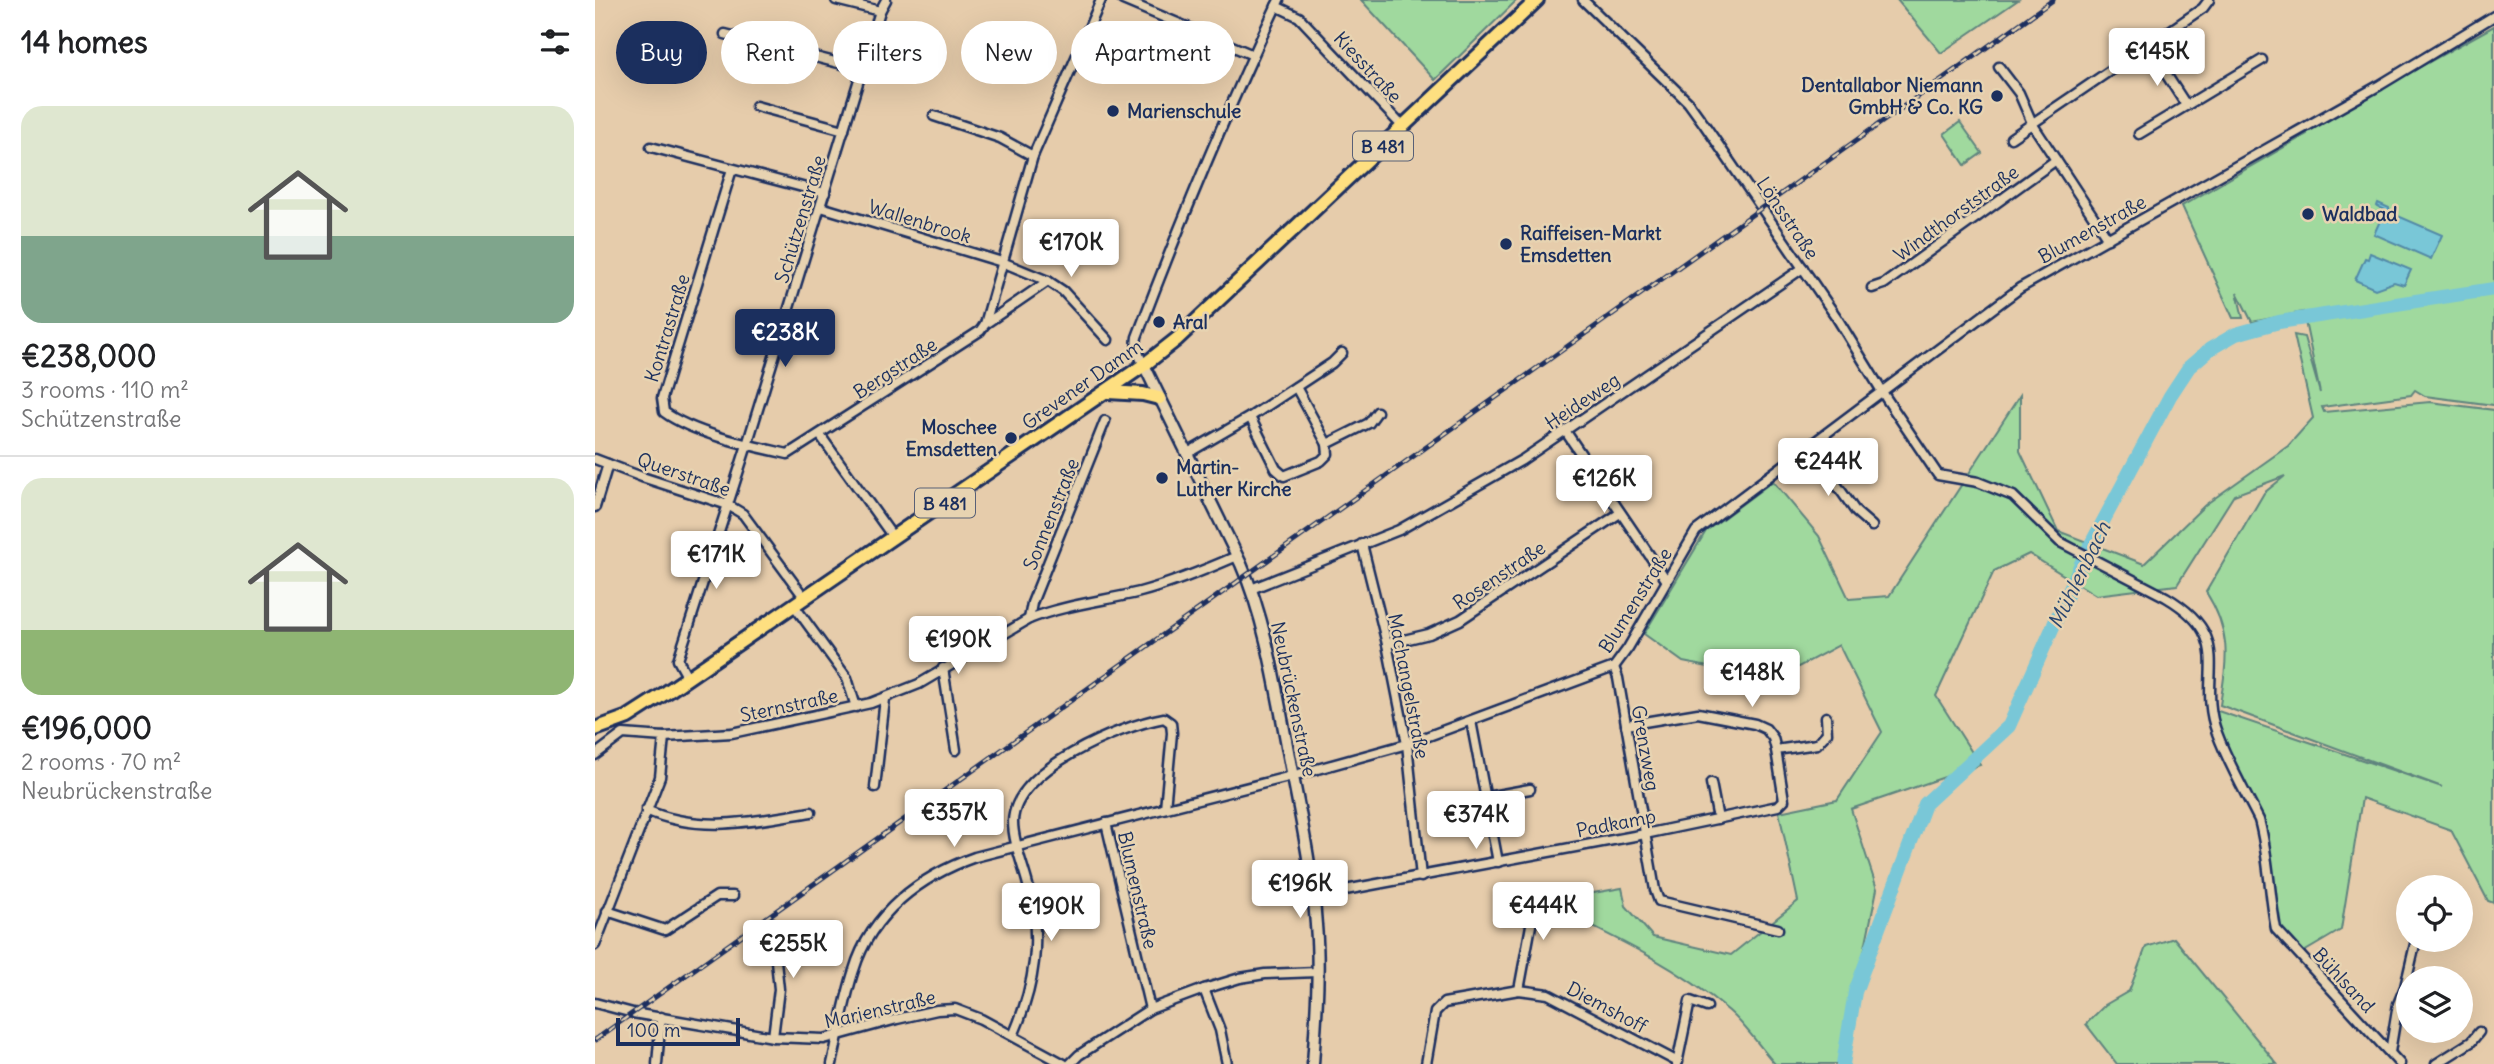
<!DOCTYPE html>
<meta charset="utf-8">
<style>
:root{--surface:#fff;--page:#f6f6f6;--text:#202124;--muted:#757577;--line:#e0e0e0;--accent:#1b2f5e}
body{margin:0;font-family:Delius,sans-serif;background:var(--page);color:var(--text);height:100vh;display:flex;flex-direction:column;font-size:26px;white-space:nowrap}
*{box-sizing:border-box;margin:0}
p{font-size:23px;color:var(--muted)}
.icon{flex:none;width:38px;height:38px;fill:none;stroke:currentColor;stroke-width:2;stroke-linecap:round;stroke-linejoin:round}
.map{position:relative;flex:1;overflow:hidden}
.side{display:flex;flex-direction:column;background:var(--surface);width:595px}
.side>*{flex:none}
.banner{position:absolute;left:21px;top:21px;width:665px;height:63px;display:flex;gap:14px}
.controls{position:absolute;left:1801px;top:875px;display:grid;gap:14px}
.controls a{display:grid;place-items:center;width:77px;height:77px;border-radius:50%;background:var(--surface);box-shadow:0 7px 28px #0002;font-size:35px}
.scale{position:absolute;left:21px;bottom:18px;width:124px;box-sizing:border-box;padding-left:7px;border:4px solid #1b2f5e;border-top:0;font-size:19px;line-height:24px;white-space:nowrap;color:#1b2f5e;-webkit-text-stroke:5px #e7d3b1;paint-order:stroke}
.price{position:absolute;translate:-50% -60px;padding:0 16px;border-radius:7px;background:#fff;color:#222;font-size:23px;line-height:46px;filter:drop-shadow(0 2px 4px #0008)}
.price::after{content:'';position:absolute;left:50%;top:42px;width:21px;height:16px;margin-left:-10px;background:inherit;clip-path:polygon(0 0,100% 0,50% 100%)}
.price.current{background:var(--accent);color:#fff}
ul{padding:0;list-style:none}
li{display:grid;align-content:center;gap:14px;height:371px;padding:0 21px}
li+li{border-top:2px solid var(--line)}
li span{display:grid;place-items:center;height:217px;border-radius:21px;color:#555}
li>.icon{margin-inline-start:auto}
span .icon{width:126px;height:126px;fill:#fffc;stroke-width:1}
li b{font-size:30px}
h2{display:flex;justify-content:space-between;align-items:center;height:84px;padding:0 21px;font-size:30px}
.chip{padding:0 24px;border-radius:32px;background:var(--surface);box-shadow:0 7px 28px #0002;font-size:24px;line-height:63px}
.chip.current{background:var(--accent);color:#fff}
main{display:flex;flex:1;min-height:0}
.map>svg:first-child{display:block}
.green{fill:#a0d99e;stroke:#5e847e;stroke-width:2}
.water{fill:#79c7d7;stroke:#538aa7;stroke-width:2}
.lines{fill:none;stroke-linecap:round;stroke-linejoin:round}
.river{stroke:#79c7d7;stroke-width:14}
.minor-casing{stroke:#1b2f5e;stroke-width:13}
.tertiary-casing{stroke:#1b2f5e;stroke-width:15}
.primary-casing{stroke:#1b2f5e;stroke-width:18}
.minor{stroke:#e7d3b1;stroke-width:8}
.tertiary{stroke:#e7d3b1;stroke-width:10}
.primary{stroke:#fedf80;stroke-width:12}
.rail-casing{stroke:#1b2f5e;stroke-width:5}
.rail{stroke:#e7d3b1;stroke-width:2.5;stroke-dasharray:8;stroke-linecap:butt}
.poi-dot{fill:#1b2f5e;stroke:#e7d3b1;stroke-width:2.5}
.labels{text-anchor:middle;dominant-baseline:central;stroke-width:5;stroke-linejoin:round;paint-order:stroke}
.shield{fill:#e7d3b1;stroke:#586077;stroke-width:2}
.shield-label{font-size:18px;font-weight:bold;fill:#1b2f5e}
.street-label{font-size:19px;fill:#1b2f5e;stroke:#e7d3b1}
.poi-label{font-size:19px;font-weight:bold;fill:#1b2f5e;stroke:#e7d3b1;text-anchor:start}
.water-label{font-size:21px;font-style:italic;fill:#294670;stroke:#e7d3b1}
</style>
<main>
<section class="side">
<h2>14 homes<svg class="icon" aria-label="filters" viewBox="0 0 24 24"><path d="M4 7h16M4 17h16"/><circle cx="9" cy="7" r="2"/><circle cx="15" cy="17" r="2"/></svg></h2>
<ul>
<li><span style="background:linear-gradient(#dfe7d0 60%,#7fa58c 0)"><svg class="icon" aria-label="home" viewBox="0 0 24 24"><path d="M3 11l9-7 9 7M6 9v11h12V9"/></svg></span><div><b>€238,000</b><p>3 rooms · 110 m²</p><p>Schützenstraße</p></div></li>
<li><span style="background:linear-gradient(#dfe7d0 70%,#8fb573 0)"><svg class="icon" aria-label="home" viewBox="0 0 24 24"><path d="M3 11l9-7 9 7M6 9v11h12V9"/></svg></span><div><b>€196,000</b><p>2 rooms · 70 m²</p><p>Neubrückenstraße</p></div></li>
</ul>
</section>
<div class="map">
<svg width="1899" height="1064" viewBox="0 0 1899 1064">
<rect width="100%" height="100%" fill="#e6ccab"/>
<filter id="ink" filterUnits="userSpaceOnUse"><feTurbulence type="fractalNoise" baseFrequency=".0143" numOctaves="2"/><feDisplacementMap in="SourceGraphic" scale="14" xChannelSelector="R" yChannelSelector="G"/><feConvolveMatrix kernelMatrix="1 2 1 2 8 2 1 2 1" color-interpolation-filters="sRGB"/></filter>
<g filter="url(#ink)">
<g class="green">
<path d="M 766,0 L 922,0 L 840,80 Z"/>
<path d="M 1302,0 L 1423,0 L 1346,53 Z"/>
<path d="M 1899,26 L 1899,405 L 1830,396 L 1820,390 L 1816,395 L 1727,407 L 1729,412 L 1835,402 L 1899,410 L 1899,903 L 1893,901 L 1856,830 L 1767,798 L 1746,930 L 1707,953 L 1684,927 L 1669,834 L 1623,733 L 1620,710 L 1847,787 L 1625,705 C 1632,659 1637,633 1611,592 L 1669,493 L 1690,476 L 1639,495 L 1582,585 L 1501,595 L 1434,554 L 1399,571 L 1341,696 L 1385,765 L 1256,809 L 1282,889 L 1246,1064 L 1180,1064 C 1165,1047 1151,1026 1134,1011 C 1078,963 1012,934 947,902 L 1027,888 L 1031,906 L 1058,937 L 1136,955 L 1203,901 L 1184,812 L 1242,800 L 1287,732 L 1244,645 L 1179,680 L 1088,662 L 1049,634 L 1111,531 L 1178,481 L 1224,536 L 1254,599 L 1294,596 L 1425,395 L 1425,451 L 1463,531 L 1549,564 L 1610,505 L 1693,446 L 1718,418 L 1699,335 L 1709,337 L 1725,393 L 1708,312 L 1657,322 L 1642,292 L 1648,318 L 1638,318 L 1587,206 L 1712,134 L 1711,130 Z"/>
<path d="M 1365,122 L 1387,153 L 1370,165 L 1349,134 Z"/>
<path d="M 1579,938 L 1682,1064 L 1522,1064 L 1491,1024 L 1510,1005 L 1534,991 L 1551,947 Z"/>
</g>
<g class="water">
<path d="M 1783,203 L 1794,208 L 1796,213 L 1847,235 L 1836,259 L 1779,234 L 1790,210 L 1782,206 Z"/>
<path d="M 1775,253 L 1816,270 L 1809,285 L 1799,282 L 1780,289 L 1760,280 L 1770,258 L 1773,259 Z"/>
</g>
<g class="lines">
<path class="river" d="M 1248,1064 L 1260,992 L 1330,804 L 1414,726 L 1488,559 L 1575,396 L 1594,367 L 1615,349 L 1641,334 L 1684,322 L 1899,289"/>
<defs>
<g id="minor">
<path d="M 241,0 L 285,11"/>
<path d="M 528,0 L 658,55"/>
<path d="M 988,0 L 1093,102 L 1109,124 L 1242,318 L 1291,398 L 1343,475 L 1383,482 L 1418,496 L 1465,542 L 1571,597 C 1644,640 1600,675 1622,733 C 1633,763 1650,792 1664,820 C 1674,856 1674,893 1681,929 L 1805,1064"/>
<path d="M 681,6 L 704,17 L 808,127"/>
<path d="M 130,34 L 267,69"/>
<path d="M 1549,52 L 1562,60 L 1591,105"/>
<path d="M 1404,67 L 1424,93 L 1438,125 L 1513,239"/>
<path d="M 161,106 L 249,130"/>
<path d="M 339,116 L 405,138 L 438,156"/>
<path d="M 1544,134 L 1667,60"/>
<path d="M 1416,138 L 1538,55 L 1549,52 L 1554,45 L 1608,8 L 1614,0"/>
<path d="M 56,147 L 230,193"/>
<path d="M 137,169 L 67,398 L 69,412 C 99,434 157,446 193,454 L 385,331 L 390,324 L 438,156 L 506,0"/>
<path d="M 226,207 L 407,262 L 453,281 L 468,291 L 513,340"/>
<path d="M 1277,288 L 1289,284 L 1461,160"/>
<path d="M 390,324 L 453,281"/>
<path d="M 549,365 C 544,356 540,348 542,337 C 585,223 632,110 684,0"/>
<path d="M 701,387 L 732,444"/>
<path d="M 655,417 L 681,469 L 689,476 L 726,461 L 733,454 L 732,444 L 774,423 L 782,412"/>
<path d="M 971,432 L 1072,581"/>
<path d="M 225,435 L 298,537"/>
<path d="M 1214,446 L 1261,512 L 1277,526"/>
<path d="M 591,454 L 655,417 L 737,363 L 747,353"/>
<path d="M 0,459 L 47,477 L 133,505 L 148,514 L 209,597"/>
<path d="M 0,507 L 13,464"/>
<path d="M 767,544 L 792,644 L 812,744 L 826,877"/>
<path d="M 656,589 L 804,530 L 927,460 L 1208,268"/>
<path d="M 198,604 L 252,678 L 261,707"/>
<path d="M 434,619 L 437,603 L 510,421"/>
<path d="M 792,644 L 834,634 L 865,620 L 1025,513"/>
<path d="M 1019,667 L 1023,678 L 1060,890 L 1064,901 L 1183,929"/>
<path d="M 348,668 L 361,750"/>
<path d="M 93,678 L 83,660 L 152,445 L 285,11 L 291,0"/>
<path d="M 876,721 L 903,862"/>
<path d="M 1181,750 L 1222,744 L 1232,733 L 1231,717"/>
<path d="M 0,755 L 28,734 L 69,737 L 137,733 L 276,703 L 324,684 L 434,619 C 469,605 508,601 545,592 C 579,583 610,570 642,556"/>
<path d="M 1116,783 L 1123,819"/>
<path d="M 280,787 L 290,699"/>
<path d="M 891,797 L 935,789"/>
<path d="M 51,810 C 105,834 160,821 216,812"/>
<path d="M 511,823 L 555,1009"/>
<path d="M 718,896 L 1050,834 L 1183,806 L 1189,800 L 1181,750 L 1178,738 L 1171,729 L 1160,724 L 1103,713 L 1031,725"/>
<path d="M 12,911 L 70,930 L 122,896 L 138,896"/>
<path d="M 177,923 L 184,989 L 178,1037"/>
<path d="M 0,945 L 65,777 L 69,737"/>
<path d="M 609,989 L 625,1030 L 632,1064"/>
<path d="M 924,990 L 937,920 L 928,918"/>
<path d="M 0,1003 L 38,1013 L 178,1037 L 229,1039 L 302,1019 L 342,1010 L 360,1009 L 386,1019 L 469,1064"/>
<path d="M 418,1036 C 440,985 447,939 433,885 C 428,865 418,842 418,822 C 419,769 525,726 569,718 L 576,723 L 577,733 L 570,808"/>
<path d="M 1795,1052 L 1803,1004 L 1810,987 L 1821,940"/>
<path d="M 62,1064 L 66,1017"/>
<path d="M 237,1064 C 244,1033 249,1000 259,970 C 276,913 326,876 380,857 L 697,776 L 812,744 L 1019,667 L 1033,648 L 1101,531 L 1425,288 L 1785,85 L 1899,16"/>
<path d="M 475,1064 L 484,1055 L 555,1009 L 609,989 L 645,978 L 670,974 L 722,972"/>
<path d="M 831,1064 L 840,1012 L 849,1003 L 924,990 L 953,994 L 1083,1062"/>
<path d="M 1082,1064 L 1095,1001 L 1112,1007"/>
<path d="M 1841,1064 L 1876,1042 L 1884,1032"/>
</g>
<path id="tertiary" d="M 549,365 L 646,564 C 670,619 680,682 691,740 C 702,801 717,863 721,925 C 725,971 721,1018 718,1064"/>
<g id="primary">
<path d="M 513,392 L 548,394 L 564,398"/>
<path d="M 0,729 L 33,717 L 72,692 L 549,365 L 582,339 L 942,0"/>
</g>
</defs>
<use href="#minor" class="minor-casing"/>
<use href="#tertiary" class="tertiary-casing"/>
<use href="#primary" class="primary-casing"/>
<use href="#minor" class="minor"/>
<use href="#tertiary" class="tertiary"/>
<use href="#primary" class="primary"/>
<defs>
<path id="rail" d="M 0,1040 L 1458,0"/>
</defs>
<use href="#rail" class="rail-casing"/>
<use href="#rail" class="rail"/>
</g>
</g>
<g class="poi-dot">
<circle cx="1402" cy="96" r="7"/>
<circle cx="518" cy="111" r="7"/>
<circle cx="1713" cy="214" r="7"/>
<circle cx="911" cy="244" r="7"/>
<circle cx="564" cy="322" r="7"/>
<circle cx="416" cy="438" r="7"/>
<circle cx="567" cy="478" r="7"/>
</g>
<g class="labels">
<g class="shield">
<rect x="758" y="131.5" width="60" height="29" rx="5"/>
<rect x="320" y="488.5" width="60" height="29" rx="5"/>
</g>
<g class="shield-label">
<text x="788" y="146">B 481</text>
<text x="350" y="503">B 481</text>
</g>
<g class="street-label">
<text transform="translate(773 67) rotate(47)">Kiesstraße</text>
<text transform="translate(1361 213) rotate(-36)">Windthorststraße</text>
<text transform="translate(1193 218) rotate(56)">Lönsstraße</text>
<text transform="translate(205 219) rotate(-73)">Schützenstraße</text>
<text transform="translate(325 221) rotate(17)">Wallenbrook</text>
<text transform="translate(1497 229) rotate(-29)">Blumenstraße</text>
<text transform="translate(72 328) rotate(-73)">Kontrastraße</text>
<text transform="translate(300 368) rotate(-33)">Bergstraße</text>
<text transform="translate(487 384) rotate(-35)">Grevener Damm</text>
<text transform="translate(987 401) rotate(-34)">Heideweg</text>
<text transform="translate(89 474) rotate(19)">Querstraße</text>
<text transform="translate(456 514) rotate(-68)">Sonnenstraße</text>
<text transform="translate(904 575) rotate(-34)">Rosenstraße</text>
<text transform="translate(1040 600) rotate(-58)">Blumenstraße</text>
<text transform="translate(814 686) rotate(79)">Machangelstraße</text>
<text transform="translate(699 699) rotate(78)">Neubrückenstraße</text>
<text transform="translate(194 705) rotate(-12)">Sternstraße</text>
<text transform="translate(1051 748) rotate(80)">Grenzweg</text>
<text transform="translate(1021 823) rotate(-11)">Padkamp</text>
<text transform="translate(543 890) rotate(77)">Blumenstraße</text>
<text transform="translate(1749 980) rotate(47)">Bühlsand</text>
<text transform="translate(1012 1007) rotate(28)">Diemshoff</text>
<text transform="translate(285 1009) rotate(-13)">Marienstraße</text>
</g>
<g class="poi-label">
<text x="1388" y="85" text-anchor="end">Dentallabor Niemann<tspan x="1388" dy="22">GmbH &amp; Co. KG</tspan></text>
<text x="532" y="111">Marienschule</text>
<text x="1727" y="214">Waldbad</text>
<text x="925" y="233">Raiffeisen-Markt<tspan x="925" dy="22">Emsdetten</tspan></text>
<text x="578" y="322">Aral</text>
<text x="402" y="427" text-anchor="end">Moschee<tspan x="402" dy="22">Emsdetten</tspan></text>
<text x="581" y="467">Martin-<tspan x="581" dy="22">Luther Kirche</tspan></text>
</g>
<g class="water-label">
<text transform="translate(1484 575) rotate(-64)">Mühlenbach</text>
</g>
</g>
</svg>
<div class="controls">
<a><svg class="icon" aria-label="locate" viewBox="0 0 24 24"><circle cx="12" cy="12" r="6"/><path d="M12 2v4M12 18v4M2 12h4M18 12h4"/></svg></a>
<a><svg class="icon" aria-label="layers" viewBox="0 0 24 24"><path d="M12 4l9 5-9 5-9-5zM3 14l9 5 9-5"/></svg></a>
</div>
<div class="scale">100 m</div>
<b class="price" style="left:1562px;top:88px">€145K</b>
<b class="price" style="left:476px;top:279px">€170K</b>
<b class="price current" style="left:190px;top:369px">€238K</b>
<b class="price" style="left:1233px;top:498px">€244K</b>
<b class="price" style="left:1009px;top:515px">€126K</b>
<b class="price" style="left:121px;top:591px">€171K</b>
<b class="price" style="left:363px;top:676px">€190K</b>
<b class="price" style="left:1157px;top:709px">€148K</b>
<b class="price" style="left:359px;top:849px">€357K</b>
<b class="price" style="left:881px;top:851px">€374K</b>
<b class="price" style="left:705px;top:920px">€196K</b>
<b class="price" style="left:948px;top:942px">€444K</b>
<b class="price" style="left:456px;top:943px">€190K</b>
<b class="price" style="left:198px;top:980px">€255K</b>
<div class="banner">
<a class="chip current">Buy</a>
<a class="chip">Rent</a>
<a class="chip">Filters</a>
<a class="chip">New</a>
<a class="chip">Apartment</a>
</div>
</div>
</main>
